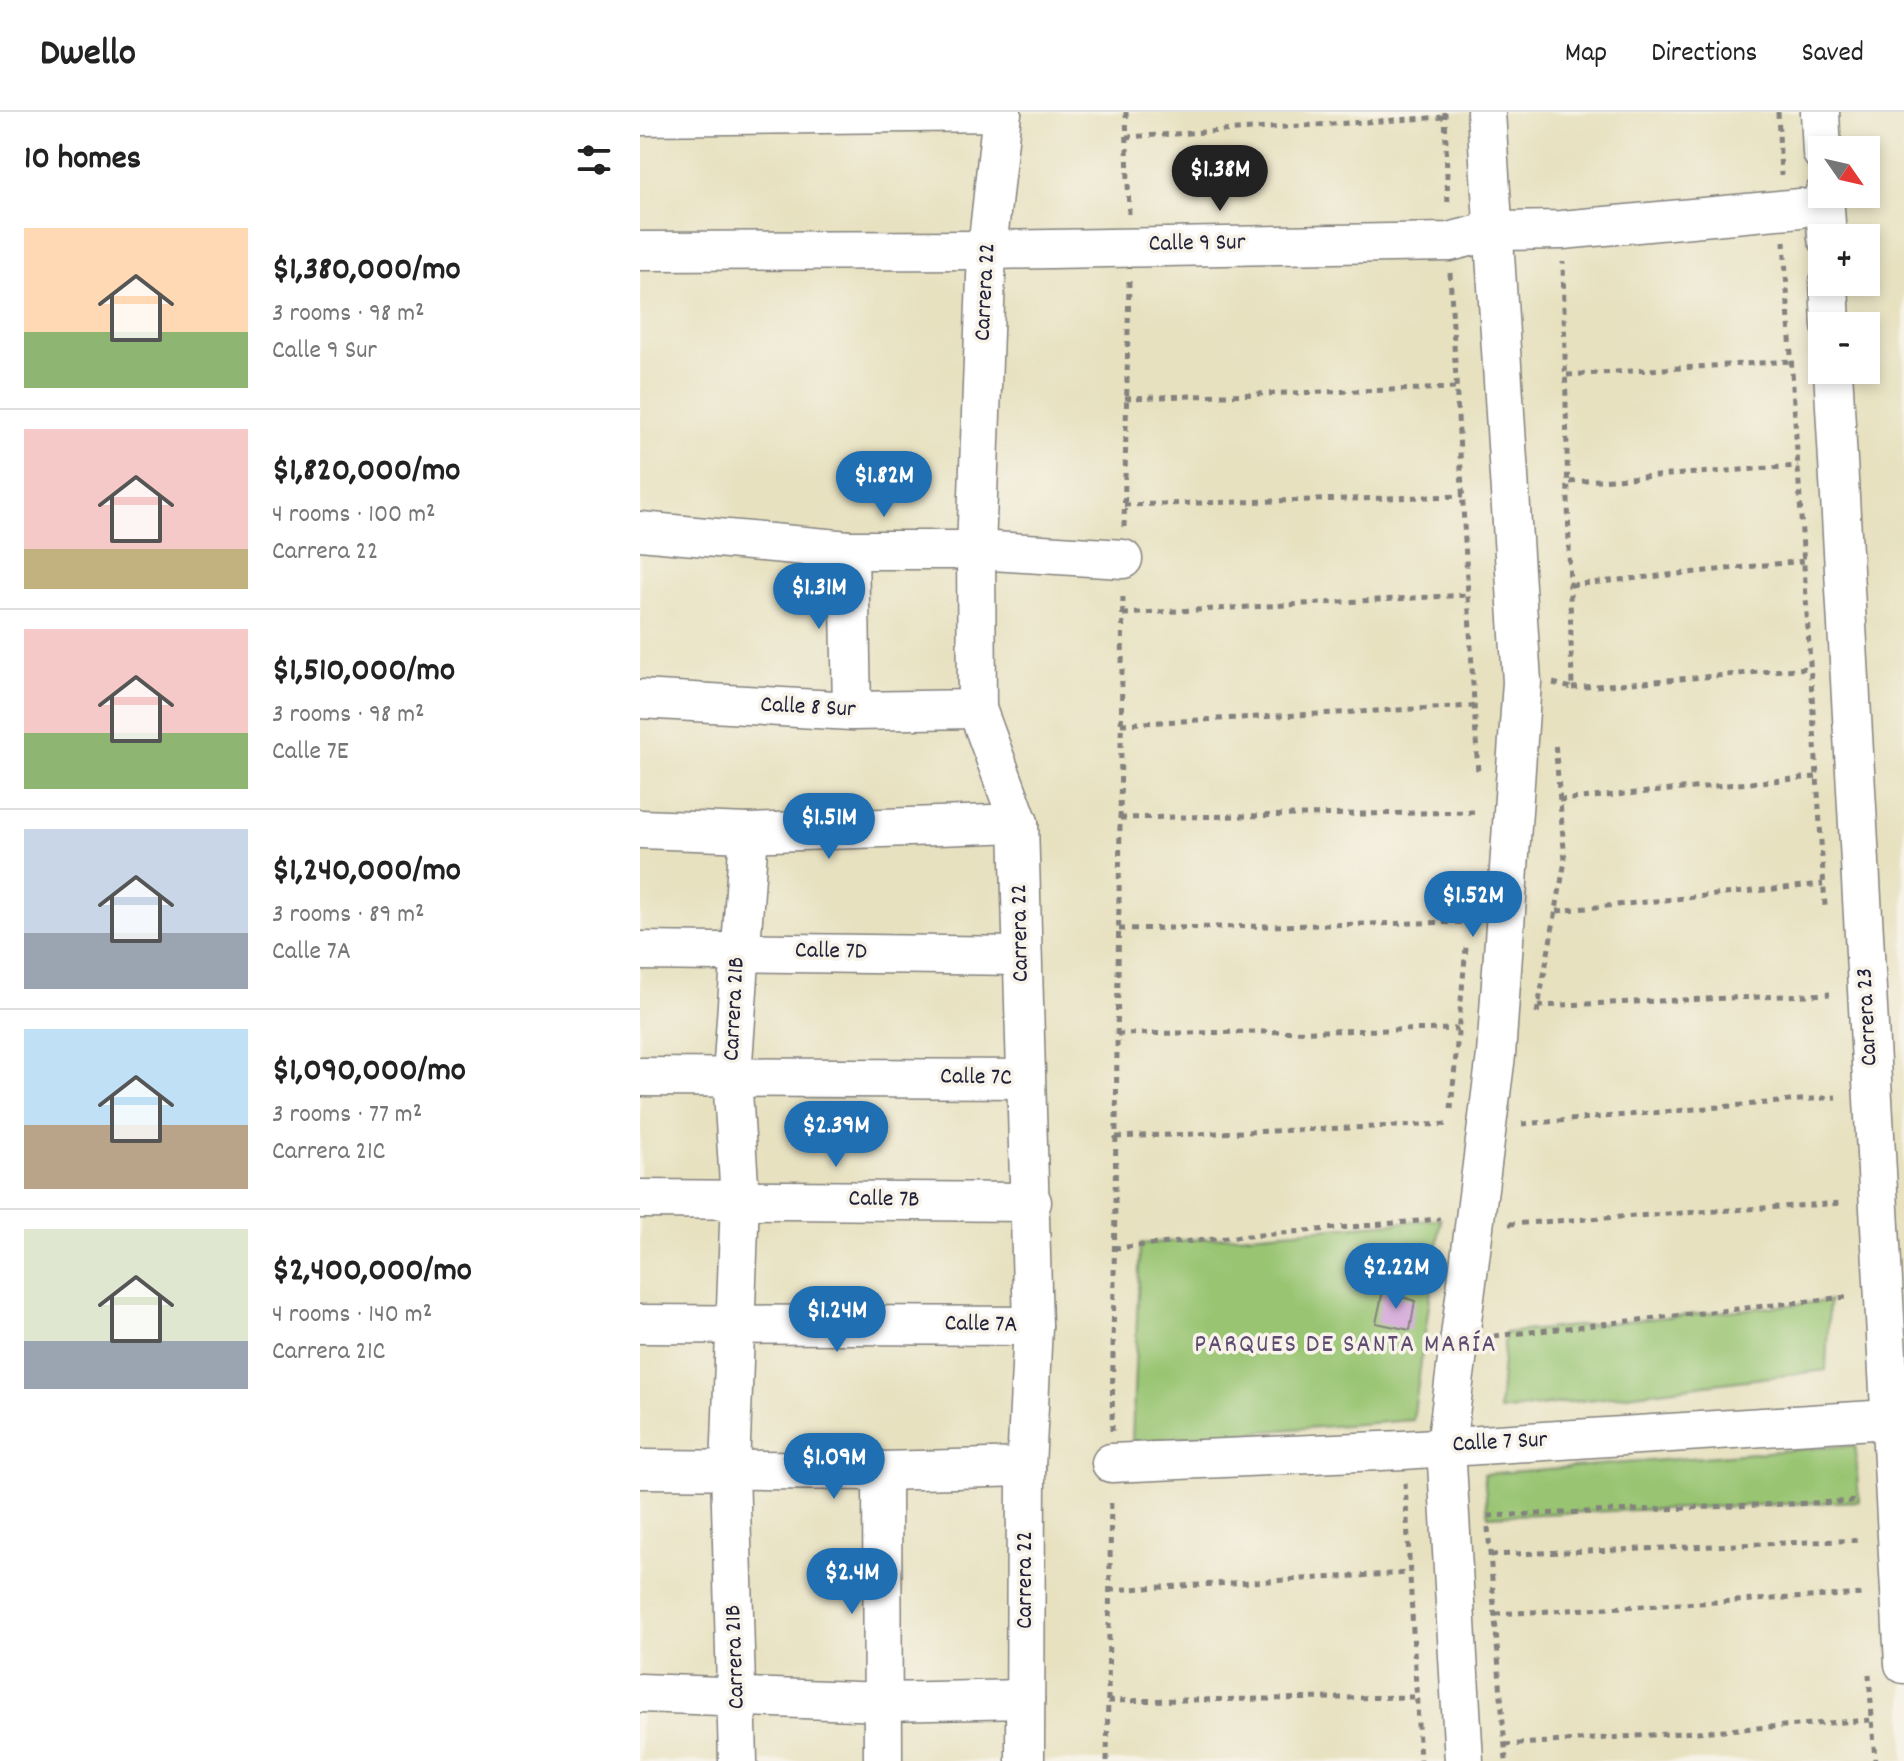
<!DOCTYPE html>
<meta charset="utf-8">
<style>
:root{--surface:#fff;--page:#f2f2f2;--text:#222;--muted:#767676;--line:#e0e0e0;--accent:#1f6fb2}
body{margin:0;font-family:Dekko,sans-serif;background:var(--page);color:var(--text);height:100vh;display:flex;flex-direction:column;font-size:30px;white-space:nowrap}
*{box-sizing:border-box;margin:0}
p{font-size:26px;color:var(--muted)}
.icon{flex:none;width:44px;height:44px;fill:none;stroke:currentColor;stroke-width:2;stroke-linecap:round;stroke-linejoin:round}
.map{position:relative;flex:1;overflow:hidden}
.details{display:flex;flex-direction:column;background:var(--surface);width:640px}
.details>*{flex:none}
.needle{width:52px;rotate:124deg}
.fabs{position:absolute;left:1168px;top:24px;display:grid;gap:16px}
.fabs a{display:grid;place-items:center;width:72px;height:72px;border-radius:0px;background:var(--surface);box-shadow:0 4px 12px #0003;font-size:40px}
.price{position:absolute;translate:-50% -68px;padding:0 18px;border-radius:28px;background:var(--accent);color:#fff;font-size:26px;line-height:52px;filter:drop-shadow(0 2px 4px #0008)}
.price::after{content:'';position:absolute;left:50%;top:48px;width:24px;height:18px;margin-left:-12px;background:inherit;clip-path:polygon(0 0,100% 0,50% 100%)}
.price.selected{background:#222;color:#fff}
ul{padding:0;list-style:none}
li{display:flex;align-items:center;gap:24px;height:200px;padding:0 24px}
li+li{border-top:2px solid var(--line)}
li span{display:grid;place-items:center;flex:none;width:224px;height:160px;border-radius:0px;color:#555}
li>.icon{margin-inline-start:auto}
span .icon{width:96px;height:96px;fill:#fffc;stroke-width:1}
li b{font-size:34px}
h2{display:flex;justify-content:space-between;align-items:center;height:96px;padding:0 24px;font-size:34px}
header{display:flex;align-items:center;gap:48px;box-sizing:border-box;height:112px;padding:0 40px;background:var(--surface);border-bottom:2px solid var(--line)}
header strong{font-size:38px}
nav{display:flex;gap:44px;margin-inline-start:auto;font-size:28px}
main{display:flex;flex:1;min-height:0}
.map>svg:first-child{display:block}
.green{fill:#99c572;stroke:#5e7456;stroke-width:2}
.building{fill:#ce98d9}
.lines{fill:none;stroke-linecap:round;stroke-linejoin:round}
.street-casing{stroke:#84827e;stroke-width:41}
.path{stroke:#84827e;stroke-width:5;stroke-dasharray:6 6;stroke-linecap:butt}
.street{stroke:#fff;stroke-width:38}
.labels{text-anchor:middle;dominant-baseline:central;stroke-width:7;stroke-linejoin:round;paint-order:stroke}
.street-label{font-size:24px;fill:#22223b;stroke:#f7f3e8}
.neighbourhood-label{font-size:26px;letter-spacing:2px;fill:#5e4b72;stroke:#f7f3e8}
</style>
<header>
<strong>Dwello</strong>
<nav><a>Map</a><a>Directions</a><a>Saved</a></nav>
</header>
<main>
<section class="details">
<h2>10 homes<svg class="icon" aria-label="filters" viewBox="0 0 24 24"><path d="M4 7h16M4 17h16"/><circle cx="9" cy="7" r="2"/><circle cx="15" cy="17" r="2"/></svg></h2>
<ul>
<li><span style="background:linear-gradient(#ffd9b3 65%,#8fb573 0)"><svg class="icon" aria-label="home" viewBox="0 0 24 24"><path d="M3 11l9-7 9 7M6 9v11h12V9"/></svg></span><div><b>$1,380,000/mo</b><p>3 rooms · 98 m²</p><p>Calle 9 Sur</p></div></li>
<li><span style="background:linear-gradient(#f6c9c9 75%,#c2b280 0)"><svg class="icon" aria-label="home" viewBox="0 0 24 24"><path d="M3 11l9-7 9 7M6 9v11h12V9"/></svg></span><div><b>$1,820,000/mo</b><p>4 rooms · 100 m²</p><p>Carrera 22</p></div></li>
<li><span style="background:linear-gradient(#f6c9c9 65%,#8fb573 0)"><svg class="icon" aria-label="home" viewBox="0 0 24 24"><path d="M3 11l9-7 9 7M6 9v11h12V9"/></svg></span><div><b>$1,510,000/mo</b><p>3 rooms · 98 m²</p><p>Calle 7E</p></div></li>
<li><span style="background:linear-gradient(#c9d6e8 65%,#9aa5b1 0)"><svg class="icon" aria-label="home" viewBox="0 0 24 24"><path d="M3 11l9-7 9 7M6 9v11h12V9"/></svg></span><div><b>$1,240,000/mo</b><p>3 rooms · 89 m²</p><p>Calle 7A</p></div></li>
<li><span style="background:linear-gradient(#bfe0f5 60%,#b9a48a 0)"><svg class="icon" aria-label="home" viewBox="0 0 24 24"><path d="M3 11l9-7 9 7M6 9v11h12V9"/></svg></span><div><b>$1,090,000/mo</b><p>3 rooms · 77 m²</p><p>Carrera 21C</p></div></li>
<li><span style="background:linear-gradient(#dfe7d0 70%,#9aa5b1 0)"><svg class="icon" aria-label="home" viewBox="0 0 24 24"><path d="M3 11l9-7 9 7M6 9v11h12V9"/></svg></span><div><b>$2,400,000/mo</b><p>4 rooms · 140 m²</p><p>Carrera 21C</p></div></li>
</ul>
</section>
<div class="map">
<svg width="1264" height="1649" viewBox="0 0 1264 1649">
<rect width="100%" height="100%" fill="#f7f3e8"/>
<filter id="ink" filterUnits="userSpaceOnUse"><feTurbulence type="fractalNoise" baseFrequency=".0125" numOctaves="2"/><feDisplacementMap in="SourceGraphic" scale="16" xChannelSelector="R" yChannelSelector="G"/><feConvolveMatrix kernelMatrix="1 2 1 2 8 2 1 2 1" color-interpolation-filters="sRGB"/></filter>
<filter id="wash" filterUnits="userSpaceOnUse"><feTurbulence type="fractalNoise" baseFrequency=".006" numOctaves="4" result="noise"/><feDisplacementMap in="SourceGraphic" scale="32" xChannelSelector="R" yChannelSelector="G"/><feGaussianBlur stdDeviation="1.8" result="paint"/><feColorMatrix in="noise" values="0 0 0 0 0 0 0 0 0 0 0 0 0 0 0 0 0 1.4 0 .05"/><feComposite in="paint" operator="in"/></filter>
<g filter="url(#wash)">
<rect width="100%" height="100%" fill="#e7e1c0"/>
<g class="green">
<path d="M 801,1107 L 773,1308 L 492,1329 L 500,1132 Z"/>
<path d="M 1189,1189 L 1186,1258 L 859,1299 L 865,1221 Z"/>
<path d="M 1215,1333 L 1219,1389 L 848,1404 L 844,1362 Z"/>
</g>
<g id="blocks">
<path class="building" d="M 743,1179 L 775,1189 L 770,1218 L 736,1211 Z"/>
</g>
</g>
<g filter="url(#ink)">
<use href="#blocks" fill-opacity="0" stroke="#84827e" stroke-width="2"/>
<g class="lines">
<defs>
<g id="street">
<path d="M 362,0 L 347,138 L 336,438 L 337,597 L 379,711 L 393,1214 L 386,1355 L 385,1649"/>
<path d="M 1180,0 L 1182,41"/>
<path d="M 0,4 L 362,0"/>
<path d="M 1184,82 L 1187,126"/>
<path d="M 0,139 L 347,138 L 809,130 L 853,119 L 922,118 L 1160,96"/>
<path d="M 1189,170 L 1191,214"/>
<path d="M 1193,258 L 1264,1552"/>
<path d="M 0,419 L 209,438 L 336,438 L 483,447"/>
<path d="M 209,438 L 212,599"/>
<path d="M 0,587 L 212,599 L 337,597"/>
<path d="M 0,717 L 109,721 L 379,711"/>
<path d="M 0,839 L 381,844"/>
<path d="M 0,965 L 385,967"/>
<path d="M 0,1087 L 392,1090"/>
<path d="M 0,1212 L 393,1214"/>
<path d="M 471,1351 L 763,1338 L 1249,1307"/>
<path d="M 0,1357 L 242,1359 L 386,1355"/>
<path d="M 242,1359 L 243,1649"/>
<path d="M 0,1581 L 244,1590 L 385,1587"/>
<path d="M 98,1649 L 90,1357 L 100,1087 L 92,964 L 109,721"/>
<path d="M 824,1649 L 806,1334 L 856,943 L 882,570 L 846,0"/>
</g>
</defs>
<use href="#street" class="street-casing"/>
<g class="path">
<path d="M 486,0 L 489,103"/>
<path d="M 805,0 L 808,95"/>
<path d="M 1138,0 L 1141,63"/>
<path d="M 486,25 L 805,5"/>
<path d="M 1144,129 L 1185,794"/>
<path d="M 810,161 L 838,662"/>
<path d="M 927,263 L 1152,249"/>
<path d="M 485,286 L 817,276"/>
<path d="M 930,370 L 1158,354"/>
<path d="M 484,393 L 823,384"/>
<path d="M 484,415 L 489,169"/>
<path d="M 931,473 L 1164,449"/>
<path d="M 483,502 L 828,483"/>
<path d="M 913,571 L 932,576 L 923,150"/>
<path d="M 932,576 L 1169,556"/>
<path d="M 481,612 L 834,594"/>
<path d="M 919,688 L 1176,665"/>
<path d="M 480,706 L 838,700"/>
<path d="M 917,799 L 1183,772"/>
<path d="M 479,817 L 828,810"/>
<path d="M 898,894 L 1190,882"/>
<path d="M 897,901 L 925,749 L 915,630"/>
<path d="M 477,922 L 818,917"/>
<path d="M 811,997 L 826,835"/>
<path d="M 882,1012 L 1196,985"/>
<path d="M 476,1025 L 810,1012"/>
<path d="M 869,1112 L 1203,1091"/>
<path d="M 474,1136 L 800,1107"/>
<path d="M 854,1224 L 1206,1185"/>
<path d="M 472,1319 L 483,481"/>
<path d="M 765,1371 L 780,1649"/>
<path d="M 848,1404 L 1219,1389"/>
<path d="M 848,1415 L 866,1649"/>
<path d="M 851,1443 L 1221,1428"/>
<path d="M 470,1478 L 769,1461"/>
<path d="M 855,1502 L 1225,1482"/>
<path d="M 1229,1562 L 1235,1649"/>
<path d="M 468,1589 L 776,1585"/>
<path d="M 865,1633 L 1232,1608"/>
<path d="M 467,1649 L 471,1385"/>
</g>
<use href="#street" class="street"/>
</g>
</g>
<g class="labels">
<g class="street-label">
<text transform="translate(557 132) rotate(-1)">Calle 9 Sur</text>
<text transform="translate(346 180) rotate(-87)">Carrera 22</text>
<text transform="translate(168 596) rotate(3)">Calle 8 Sur</text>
<text transform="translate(381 821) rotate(-91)">Carrera 22</text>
<text transform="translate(191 840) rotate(1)">Calle 7D</text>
<text transform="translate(95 897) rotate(-87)">Carrera 21B</text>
<text transform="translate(1228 905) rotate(-93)">Carrera 23</text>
<text transform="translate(336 966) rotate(1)">Calle 7C</text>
<text transform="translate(244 1088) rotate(1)">Calle 7B</text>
<text transform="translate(341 1213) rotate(1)">Calle 7A</text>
<text transform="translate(860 1331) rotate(-3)">Calle 7 Sur</text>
<text transform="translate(386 1468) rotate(-90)">Carrera 22</text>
<text transform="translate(96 1545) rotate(-92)">Carrera 21B</text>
</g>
<g class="neighbourhood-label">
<text x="706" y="1233">PARQUES DE SANTA MARÍA</text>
</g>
</g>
</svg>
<div class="fabs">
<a><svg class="needle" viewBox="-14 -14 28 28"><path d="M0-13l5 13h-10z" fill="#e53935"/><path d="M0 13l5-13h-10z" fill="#767676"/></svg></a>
<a>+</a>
<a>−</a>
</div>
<b class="price selected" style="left:580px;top:101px">$1.38M</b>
<b class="price" style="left:244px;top:407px">$1.82M</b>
<b class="price" style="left:179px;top:519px">$1.31M</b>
<b class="price" style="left:189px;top:749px">$1.51M</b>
<b class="price" style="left:833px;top:827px">$1.52M</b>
<b class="price" style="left:196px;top:1057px">$2.39M</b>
<b class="price" style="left:756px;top:1199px">$2.22M</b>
<b class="price" style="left:197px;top:1242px">$1.24M</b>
<b class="price" style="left:194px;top:1389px">$1.09M</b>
<b class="price" style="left:212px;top:1504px">$2.4M</b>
</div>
</main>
